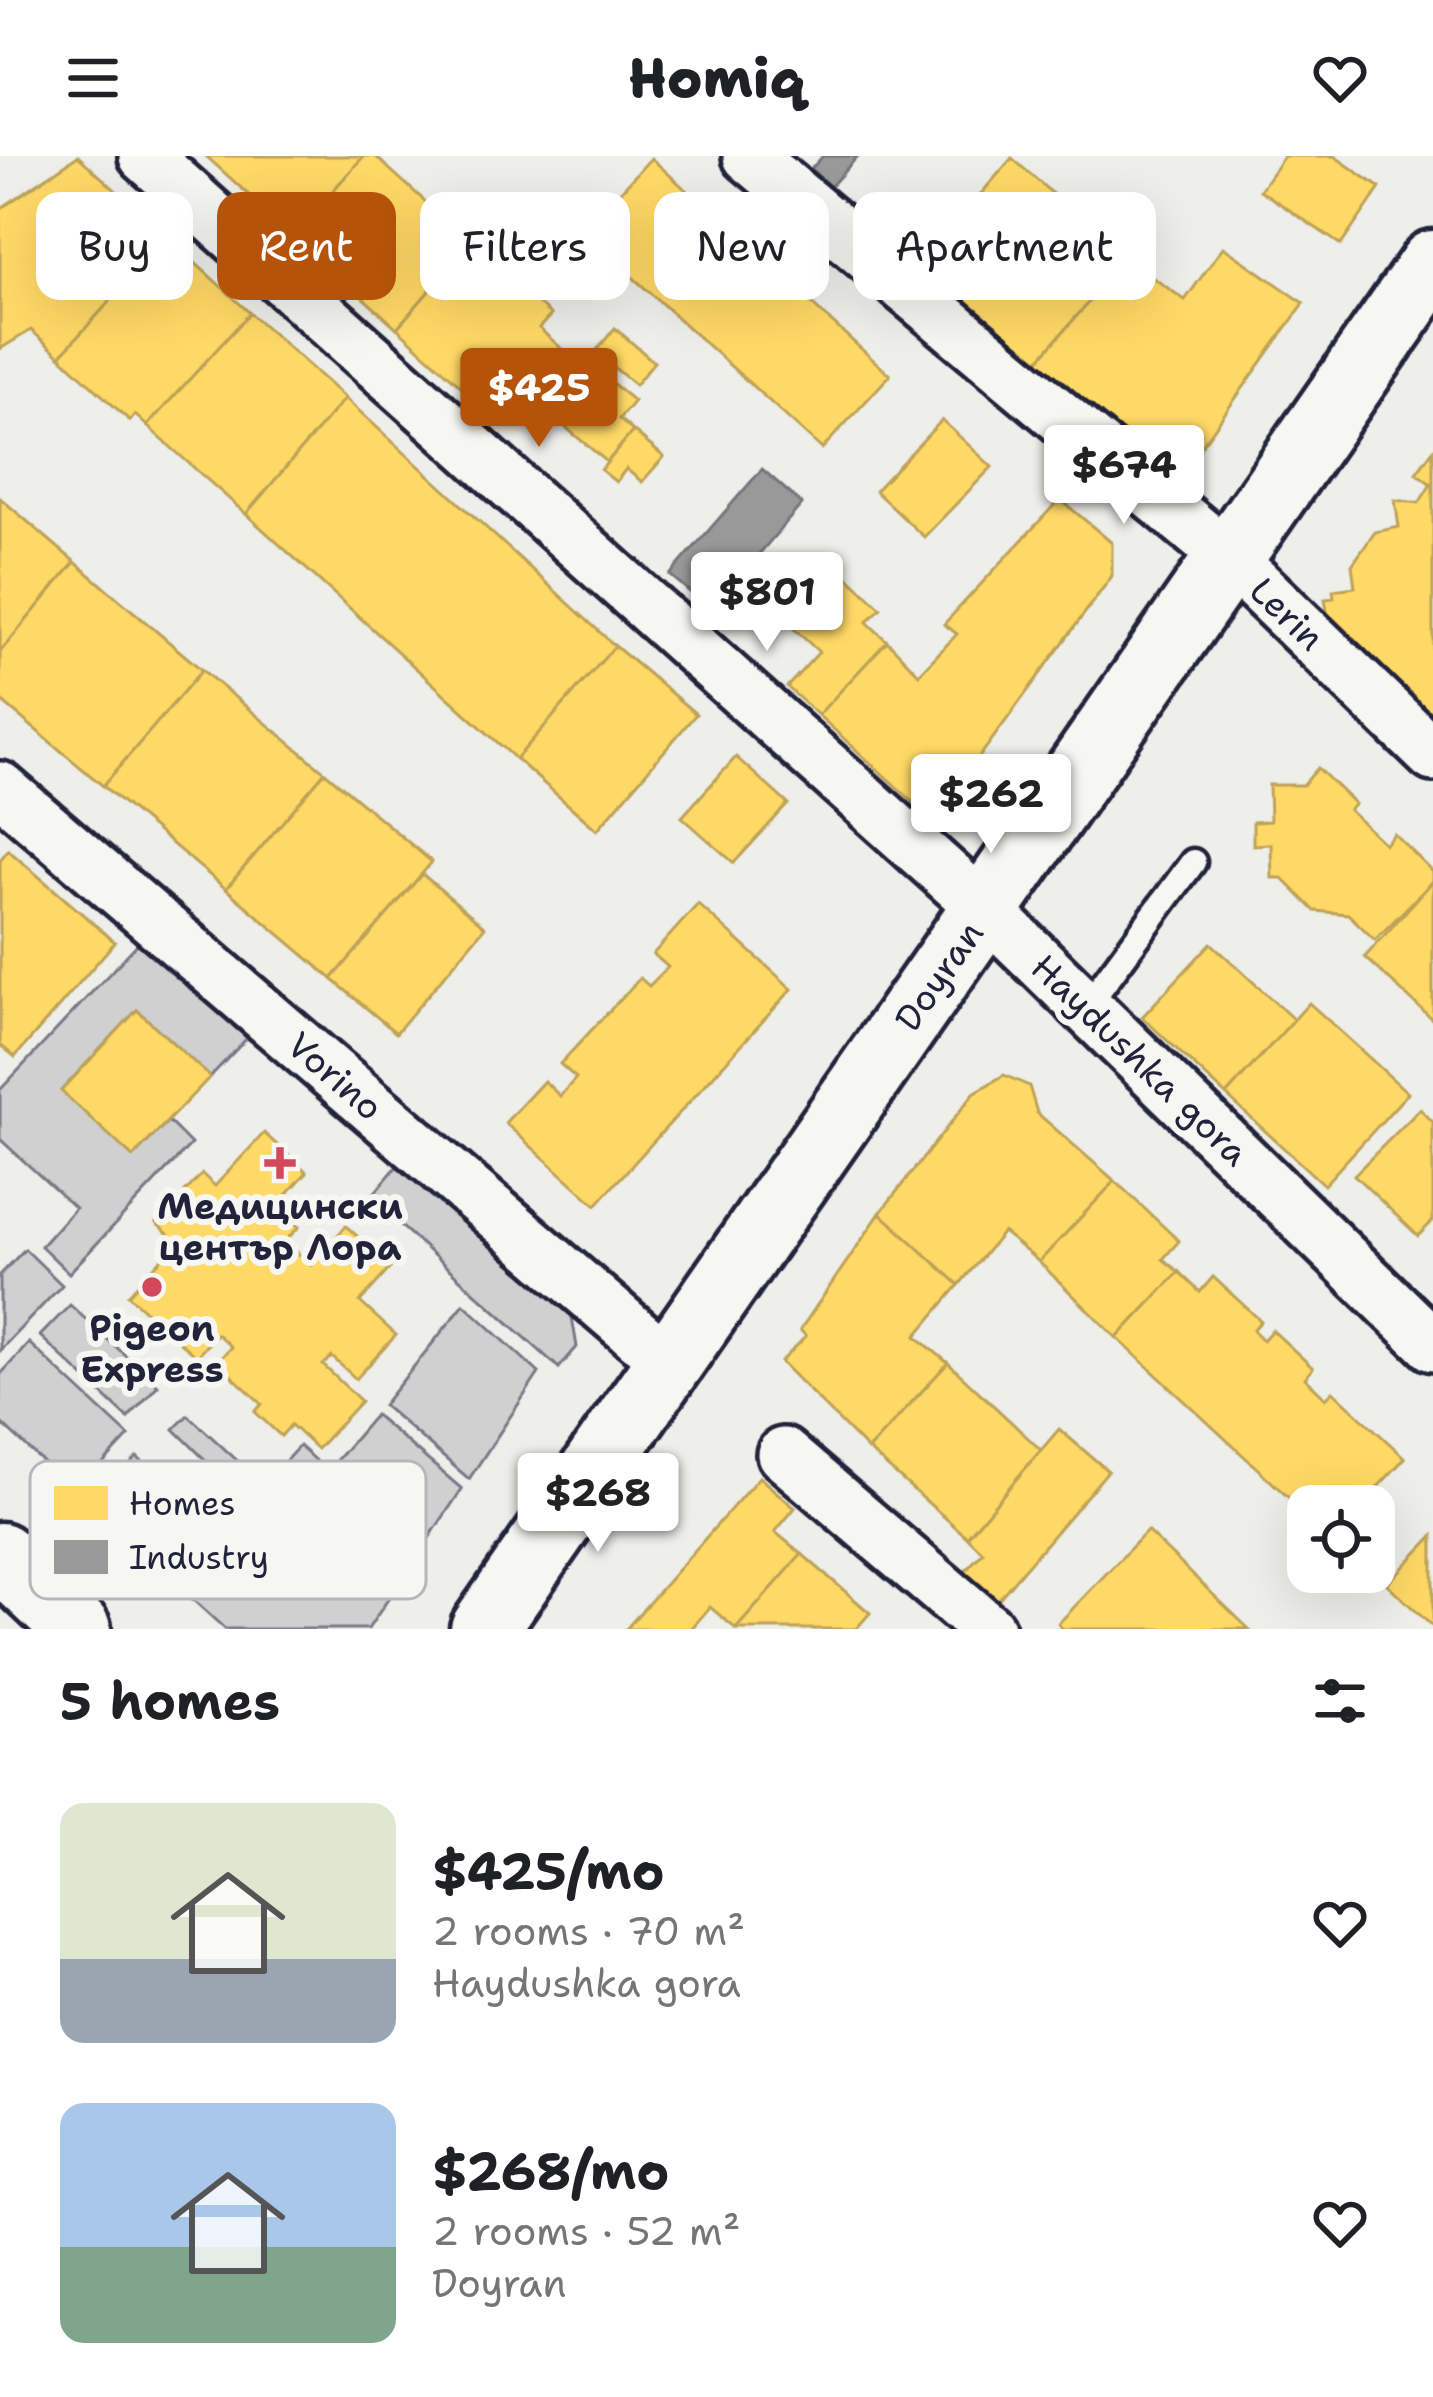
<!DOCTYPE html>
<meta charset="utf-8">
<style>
:root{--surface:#fff;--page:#f6f6f6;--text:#202124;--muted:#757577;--accent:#b45309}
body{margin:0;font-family:"Shantell Sans",sans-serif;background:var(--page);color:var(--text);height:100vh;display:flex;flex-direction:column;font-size:45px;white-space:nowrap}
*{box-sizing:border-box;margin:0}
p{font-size:39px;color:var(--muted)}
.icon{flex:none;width:66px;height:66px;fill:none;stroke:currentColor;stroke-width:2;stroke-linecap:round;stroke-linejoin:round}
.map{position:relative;height:1473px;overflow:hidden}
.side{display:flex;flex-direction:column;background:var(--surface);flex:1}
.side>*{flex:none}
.hud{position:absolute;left:36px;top:36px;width:1362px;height:108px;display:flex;gap:24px}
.tools{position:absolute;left:1287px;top:1329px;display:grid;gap:24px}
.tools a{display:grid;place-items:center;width:108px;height:108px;border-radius:24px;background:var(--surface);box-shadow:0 12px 48px #0002;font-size:60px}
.price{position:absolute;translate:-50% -102px;padding:0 27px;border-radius:12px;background:#fff;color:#222;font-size:39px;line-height:78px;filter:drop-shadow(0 3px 6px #0008)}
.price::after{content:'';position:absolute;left:50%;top:72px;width:36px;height:27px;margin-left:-18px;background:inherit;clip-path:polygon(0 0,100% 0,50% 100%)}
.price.current{background:var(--accent);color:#fff}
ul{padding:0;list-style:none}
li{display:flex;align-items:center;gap:36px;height:300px;padding:0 60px}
li span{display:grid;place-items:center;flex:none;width:336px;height:240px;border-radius:24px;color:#555}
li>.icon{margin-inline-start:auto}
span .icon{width:144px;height:144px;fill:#fffc;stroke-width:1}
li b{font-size:51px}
h2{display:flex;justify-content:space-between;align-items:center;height:144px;padding:0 60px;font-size:51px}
.pill{padding:0 42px;border-radius:24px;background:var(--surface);box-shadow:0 12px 48px #0002;font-size:42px;line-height:108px}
.pill.current{background:var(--accent);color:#fff}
header{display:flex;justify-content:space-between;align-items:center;height:156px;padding:0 60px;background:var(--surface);font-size:54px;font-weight:800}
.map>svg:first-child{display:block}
.green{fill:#d0d0d1;stroke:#797986;stroke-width:3}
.homes{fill:#ffd966;stroke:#bda259;stroke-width:3}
.industry{fill:#999;stroke:#75757d;stroke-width:3}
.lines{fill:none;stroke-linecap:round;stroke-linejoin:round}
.lane-casing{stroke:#22223b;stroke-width:33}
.street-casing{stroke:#22223b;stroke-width:60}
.secondary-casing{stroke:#22223b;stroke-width:75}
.lane{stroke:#f6f6f2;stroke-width:24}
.street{stroke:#f6f6f2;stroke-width:51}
.secondary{stroke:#f6f6f2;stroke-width:66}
.poi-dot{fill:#d1495b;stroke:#f6f6f2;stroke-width:4.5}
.labels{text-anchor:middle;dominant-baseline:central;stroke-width:12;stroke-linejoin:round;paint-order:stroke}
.street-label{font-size:36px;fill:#22223b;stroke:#f6f6f2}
.poi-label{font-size:36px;font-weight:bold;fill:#22223b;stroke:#f6f6f2}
.key{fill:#f6f6f2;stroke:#b6b6bb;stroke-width:3}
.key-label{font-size:33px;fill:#22223b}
</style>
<header><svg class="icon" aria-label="menu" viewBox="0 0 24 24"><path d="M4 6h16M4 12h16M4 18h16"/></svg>Homiq<svg class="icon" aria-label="heart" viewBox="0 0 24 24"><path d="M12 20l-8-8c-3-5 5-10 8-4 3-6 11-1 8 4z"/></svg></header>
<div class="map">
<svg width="1433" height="1473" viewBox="0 0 1433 1473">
<rect width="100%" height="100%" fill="#eeeeeb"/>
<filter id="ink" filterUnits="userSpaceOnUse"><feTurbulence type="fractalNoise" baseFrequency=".00833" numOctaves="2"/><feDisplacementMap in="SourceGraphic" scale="24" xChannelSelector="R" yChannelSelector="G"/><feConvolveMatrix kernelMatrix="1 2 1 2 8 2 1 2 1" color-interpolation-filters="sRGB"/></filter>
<g filter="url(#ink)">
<g class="green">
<path d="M 141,784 L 247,882 L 210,921 L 137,854 L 62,934 L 133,1001 L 168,965 L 191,988 L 69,1117 L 41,1090 L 75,1052 L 0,983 L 0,934 Z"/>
<path d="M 403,1003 L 569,1143 L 577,1191 L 559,1212 L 370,1042 Z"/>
<path d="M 25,1093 L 62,1129 L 0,1194 L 0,1119 Z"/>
<path d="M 464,1148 L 539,1217 L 469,1323 L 383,1249 Z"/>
<path d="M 70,1149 L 158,1229 L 128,1262 L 40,1180 Z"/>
<path d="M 29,1187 L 129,1280 L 76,1337 L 0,1266 L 0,1219 Z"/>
<path d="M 188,1259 L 257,1323 L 247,1335 L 236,1334 L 174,1273 Z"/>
<path d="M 375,1259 L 462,1333 L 368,1473 L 225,1473 L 91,1351 L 137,1301 L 209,1366 L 237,1341 L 246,1348 L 299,1290 L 327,1315 Z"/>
</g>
<g class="homes">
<path d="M 78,0 L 168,82 L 60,200 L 31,174 L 0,193 L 0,53 Z"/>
<path d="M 206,0 L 364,0 L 293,79 Z"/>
<path d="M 364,0 L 375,0 L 471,87 L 397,172 L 293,79 Z"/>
<path d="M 1284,0 L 1334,0 L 1380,32 L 1341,89 L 1260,34 Z"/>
<path d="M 651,2 L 890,219 L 822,293 L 583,76 Z"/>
<path d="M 1012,2 L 1126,103 L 1037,206 L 922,106 Z"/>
<path d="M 168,82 L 250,157 L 147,270 L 135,259 L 130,265 L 60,200 Z"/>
<path d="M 471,87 L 551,159 L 539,172 L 584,213 L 538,265 L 511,241 L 494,260 L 397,172 Z"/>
<path d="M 1223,91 L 1304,147 L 1187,310 L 1157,312 L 1037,206 L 1126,103 L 1185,144 Z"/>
<path d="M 250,157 L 345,242 L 246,358 L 147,270 Z"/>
<path d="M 615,172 L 654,206 L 635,229 L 595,196 Z"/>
<path d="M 605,221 L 634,245 L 619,263 L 633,275 L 607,306 L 564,270 Z"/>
<path d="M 345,242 L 615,490 L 516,603 L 246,358 Z"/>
<path d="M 942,264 L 992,311 L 924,381 L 875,335 Z"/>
<path d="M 633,275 L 664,301 L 642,326 L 626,313 L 616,326 L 601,314 Z"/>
<path d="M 1433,294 L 1433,563 L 1345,486 L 1342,473 L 1330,473 L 1325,443 L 1334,442 L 1333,434 L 1355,431 L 1352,409 L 1375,376 L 1399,371 L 1395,344 L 1419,347 L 1431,328 L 1416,317 Z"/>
<path d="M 0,342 L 75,406 L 0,496 Z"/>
<path d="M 1060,343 L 1112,387 L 1112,420 L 933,664 L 818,559 L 887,485 L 919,518 L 957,478 L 944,468 Z"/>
<path d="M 807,400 L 837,428 L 846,419 L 881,452 L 867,466 L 887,485 L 818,559 L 787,531 L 819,496 L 765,446 Z"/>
<path d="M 75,406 L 202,514 L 103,630 L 0,544 L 0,496 Z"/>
<path d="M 615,490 L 696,558 L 597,674 L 516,603 Z"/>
<path d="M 202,514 L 325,616 L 226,733 L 103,630 Z"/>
<path d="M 736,601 L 788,648 L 734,707 L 682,661 Z"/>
<path d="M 1318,612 L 1355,648 L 1349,654 L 1385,688 L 1394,678 L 1433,716 L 1433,725 L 1375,784 L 1348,758 L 1315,755 L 1282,722 L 1272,722 L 1271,688 L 1253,689 L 1253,666 L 1270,665 L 1269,629 L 1303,629 Z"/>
<path d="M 325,616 L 432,706 L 332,823 L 226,733 Z"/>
<path d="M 8,694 L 115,786 L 15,901 L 0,889 L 0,704 Z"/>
<path d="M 422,718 L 485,771 L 396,877 L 332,823 Z"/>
<path d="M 1432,726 L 1433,725 L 1433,864 L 1365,801 Z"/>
<path d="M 698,748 L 792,833 L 596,1049 L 505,967 L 544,925 L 560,940 L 576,922 L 560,908 L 640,822 L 649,830 L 668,811 L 653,798 Z"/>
<path d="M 1211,787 L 1294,864 L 1226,939 L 1142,861 Z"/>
<path d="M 1309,847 L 1408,937 L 1324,1029 L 1226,939 Z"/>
<path d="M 137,854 L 210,921 L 133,1001 L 61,935 Z"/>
<path d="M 1004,919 L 1029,930 L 1037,957 L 1115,1025 L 1039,1106 L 1003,1076 L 959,1129 L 880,1057 L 974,937 Z"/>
<path d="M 1420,953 L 1433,966 L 1433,1065 L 1418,1080 L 1354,1019 Z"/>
<path d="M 264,977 L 307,1016 L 276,1050 L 299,1071 L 285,1085 L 311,1109 L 346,1070 L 391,1111 L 360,1146 L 396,1179 L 356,1223 L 332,1201 L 323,1209 L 361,1245 L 317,1293 L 291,1269 L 281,1280 L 255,1256 L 262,1248 L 217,1206 L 231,1191 L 217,1178 L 196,1201 L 128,1139 L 177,1086 L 156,1067 L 202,1018 L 215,1030 Z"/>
<path d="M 1115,1025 L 1179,1085 L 1163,1103 L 1179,1116 L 1117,1182 L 1039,1106 Z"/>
<path d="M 880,1057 L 959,1129 L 916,1180 L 948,1207 L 868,1294 L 781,1206 L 806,1180 L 800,1174 Z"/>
<path d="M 1179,1116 L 1200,1136 L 1213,1121 L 1261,1165 L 1253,1174 L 1263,1184 L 1272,1174 L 1313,1212 L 1305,1222 L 1326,1242 L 1333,1235 L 1405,1302 L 1360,1350 L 1308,1350 L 1304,1356 L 1117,1182 Z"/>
<path d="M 948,1207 L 1041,1294 L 967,1381 L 868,1294 Z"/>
<path d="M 1059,1273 L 1108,1315 L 990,1453 L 957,1424 L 983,1396 L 967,1381 Z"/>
<path d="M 759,1321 L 795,1352 L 775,1376 L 802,1398 L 736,1473 L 710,1451 L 691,1473 L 626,1473 Z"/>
<path d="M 1147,1375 L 1249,1473 L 1063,1473 L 1058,1468 Z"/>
<path d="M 1433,1380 L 1433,1471 L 1387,1428 Z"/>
<path d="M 802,1398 L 870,1457 L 856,1473 L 736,1473 Z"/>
</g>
<g class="industry">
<path d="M 823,0 L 858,0 L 830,31 L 811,13 Z"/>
<path d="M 762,313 L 802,348 L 711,454 L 670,419 Z"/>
</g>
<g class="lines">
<defs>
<path id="lane" d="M 1086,851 L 1193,706"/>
<g id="street">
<path d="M 145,0 L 985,753 L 1433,1189"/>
<path d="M 749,0 L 1229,402 L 1433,599"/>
<path d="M 0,632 L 670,1207"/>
<path d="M 783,1298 L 988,1473"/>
</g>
<g id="secondary">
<path d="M 0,1400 L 77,1473"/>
<path d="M 484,1473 L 1433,108"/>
</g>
</defs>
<use href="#lane" class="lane-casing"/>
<use href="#street" class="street-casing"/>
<use href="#secondary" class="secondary-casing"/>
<use href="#lane" class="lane"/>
<use href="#street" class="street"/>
<use href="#secondary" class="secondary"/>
</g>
</g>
<g class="poi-dot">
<path d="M274 989h12v12h12v12h-12v12h-12v-12h-12v-12h12z"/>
<circle cx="152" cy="1131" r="12"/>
</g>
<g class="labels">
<g class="street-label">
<text transform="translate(1287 458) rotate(44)">Lerin</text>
<text transform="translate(939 820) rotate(-55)">Doyran</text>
<text transform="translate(1140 904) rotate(44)">Haydushka gora</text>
<text transform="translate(335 920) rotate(41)">Vorino</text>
</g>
<g class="poi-label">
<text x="280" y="1050">Медицински<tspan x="280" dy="41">център Лора</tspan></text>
<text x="152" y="1172">Pigeon<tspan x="152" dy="41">Express</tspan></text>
</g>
</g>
<rect x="30" y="1305" width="396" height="138" rx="18" class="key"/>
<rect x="54" y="1330" width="54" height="34" fill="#ffd966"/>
<rect x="54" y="1384" width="54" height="34" fill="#999"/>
<g class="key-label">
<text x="129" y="1359">Homes</text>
<text x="129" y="1413">Industry</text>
</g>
</svg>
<div class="tools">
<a><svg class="icon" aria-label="locate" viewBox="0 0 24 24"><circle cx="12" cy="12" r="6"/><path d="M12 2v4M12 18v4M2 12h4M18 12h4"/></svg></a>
</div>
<b class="price current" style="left:539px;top:294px">$425</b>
<b class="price" style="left:1124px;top:371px">$674</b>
<b class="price" style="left:767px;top:498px">$801</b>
<b class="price" style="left:991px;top:700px">$262</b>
<b class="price" style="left:598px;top:1399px">$268</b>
<div class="hud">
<a class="pill">Buy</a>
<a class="pill current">Rent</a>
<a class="pill">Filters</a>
<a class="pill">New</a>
<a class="pill">Apartment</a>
</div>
</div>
<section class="side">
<h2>5 homes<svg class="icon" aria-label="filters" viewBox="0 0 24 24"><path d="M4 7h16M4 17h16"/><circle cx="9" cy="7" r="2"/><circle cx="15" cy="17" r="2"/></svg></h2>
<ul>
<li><span style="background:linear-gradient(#dfe7d0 65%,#9aa5b1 0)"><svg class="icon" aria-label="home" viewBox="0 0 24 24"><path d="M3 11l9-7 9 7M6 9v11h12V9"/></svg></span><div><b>$425/mo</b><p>2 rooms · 70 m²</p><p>Haydushka gora</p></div><svg class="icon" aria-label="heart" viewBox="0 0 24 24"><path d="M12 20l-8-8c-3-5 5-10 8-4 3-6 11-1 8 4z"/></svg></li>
<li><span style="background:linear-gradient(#a9c7e8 60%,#7fa58c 0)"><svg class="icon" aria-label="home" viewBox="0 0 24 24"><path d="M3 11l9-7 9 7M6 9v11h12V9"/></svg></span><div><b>$268/mo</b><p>2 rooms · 52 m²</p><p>Doyran</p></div><svg class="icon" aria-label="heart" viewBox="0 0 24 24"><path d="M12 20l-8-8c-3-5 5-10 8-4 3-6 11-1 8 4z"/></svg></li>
</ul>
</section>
